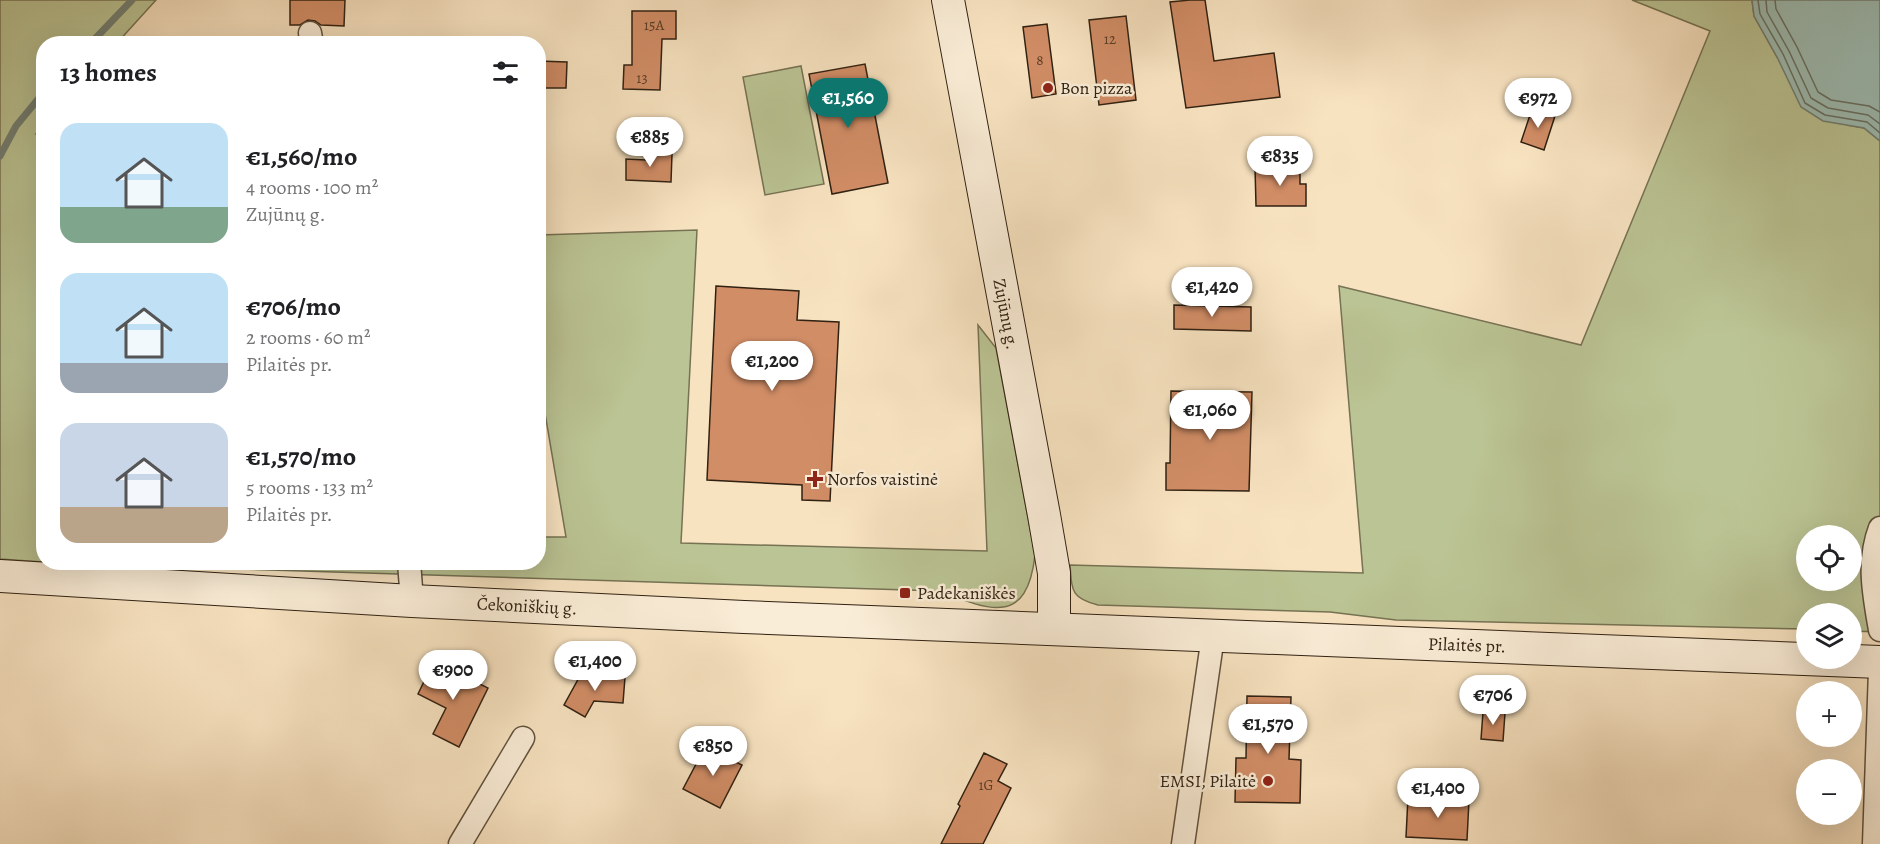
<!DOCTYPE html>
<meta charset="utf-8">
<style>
:root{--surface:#fff;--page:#f2f2f2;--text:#202124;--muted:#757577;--accent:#0f766e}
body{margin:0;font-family:Alegreya,serif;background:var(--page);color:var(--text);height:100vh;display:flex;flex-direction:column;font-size:22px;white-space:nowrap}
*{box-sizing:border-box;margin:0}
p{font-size:20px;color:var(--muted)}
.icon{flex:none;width:33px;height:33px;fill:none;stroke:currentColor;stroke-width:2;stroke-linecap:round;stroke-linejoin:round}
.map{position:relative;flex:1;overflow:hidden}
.details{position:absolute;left:36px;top:36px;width:510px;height:534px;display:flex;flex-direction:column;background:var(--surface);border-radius:24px;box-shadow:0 6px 24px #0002}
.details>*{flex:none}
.controls{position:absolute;left:1796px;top:525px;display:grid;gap:12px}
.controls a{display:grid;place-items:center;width:66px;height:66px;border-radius:50%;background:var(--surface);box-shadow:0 6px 24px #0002;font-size:30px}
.price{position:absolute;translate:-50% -51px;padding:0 14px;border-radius:21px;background:#fff;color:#222;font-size:20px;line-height:39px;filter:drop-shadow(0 2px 3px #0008)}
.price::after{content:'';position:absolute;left:50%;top:36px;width:18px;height:14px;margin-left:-9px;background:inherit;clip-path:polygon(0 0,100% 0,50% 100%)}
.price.on{background:var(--accent);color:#fff}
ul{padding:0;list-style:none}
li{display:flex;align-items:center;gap:18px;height:150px;padding:0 24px}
li span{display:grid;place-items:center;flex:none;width:168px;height:120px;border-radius:18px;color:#555}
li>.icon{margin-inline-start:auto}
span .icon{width:72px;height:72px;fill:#fffc;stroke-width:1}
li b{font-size:26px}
h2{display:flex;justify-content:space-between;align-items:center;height:72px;padding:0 24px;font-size:26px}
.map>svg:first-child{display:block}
.green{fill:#bbc494;stroke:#767253;stroke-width:1.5;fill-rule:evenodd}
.water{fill:#9dbeb5;stroke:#717f74;stroke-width:1.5}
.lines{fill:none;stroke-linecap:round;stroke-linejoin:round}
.shore{stroke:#667064;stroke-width:1.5}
.stream{stroke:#717f74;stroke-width:7}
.building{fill:#d18d66;stroke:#302112;stroke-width:1.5}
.minor-casing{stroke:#62523e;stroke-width:25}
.secondary-casing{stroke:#302112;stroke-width:34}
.minor{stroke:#faedd7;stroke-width:22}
.secondary{stroke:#faedd7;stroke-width:32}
.poi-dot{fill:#8f2418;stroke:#faedd7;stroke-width:2}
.labels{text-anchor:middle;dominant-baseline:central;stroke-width:5;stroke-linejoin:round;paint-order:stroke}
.number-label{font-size:15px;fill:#583c27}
.poi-label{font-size:18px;fill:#302112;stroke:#faedd7;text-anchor:start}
.street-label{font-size:18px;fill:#302112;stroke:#faedd7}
</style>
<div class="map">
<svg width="1880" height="844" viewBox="0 0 1880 844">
<rect width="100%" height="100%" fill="#f8e3c1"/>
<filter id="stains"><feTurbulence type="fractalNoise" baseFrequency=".00333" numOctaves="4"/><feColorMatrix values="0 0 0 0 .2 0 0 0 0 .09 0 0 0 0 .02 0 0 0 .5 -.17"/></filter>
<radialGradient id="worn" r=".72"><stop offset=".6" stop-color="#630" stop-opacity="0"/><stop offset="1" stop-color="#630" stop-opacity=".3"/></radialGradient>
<g class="green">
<path d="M 0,0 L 156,0 L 117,43 L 44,44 L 43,125 L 36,134 L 44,135 L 43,562 L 0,559 Z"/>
<path d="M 1632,0 L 1752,0 L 1754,16 L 1777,57 L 1847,125 L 1864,128 L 1880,141 L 1880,632 L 1851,631 L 1851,614 L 1806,614 L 1806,629 L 1396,620 L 1330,612 L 1098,605 C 1071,598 1072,591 1070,565 L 1363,573 L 1339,286 L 1581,345 L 1710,31 ZM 1806,536 L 1851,536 L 1851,580 L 1806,580 Z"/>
<path d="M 801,66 L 824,184 L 765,195 L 743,77 Z"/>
<path d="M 697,230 L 681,543 L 987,551 L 978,325 L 996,348 L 1035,555 C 1027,626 990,611 940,591 L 49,563 L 538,562 L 539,537 L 566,537 L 539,378 L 539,235 Z"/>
</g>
<path class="water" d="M 1752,0 L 1880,0 L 1880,141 L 1864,128 L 1823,121 L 1801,107 L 1777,57 L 1754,16 Z"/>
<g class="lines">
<g class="shore">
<path d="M 1758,0 L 1760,14 L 1783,54 L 1805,103 L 1825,115 L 1867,122 L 1880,133"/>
<path d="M 1766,0 L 1767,12 L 1789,51 L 1811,98 L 1828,108 L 1868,115 L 1880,124"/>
<path d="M 1775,0 L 1776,9 L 1797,47 L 1818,92 L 1831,100 L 1869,106 L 1880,112"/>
</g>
<g class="stream">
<path d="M 90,44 L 132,0"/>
<path d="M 0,156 L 16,126 L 44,92"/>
</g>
</g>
<g class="building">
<path d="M 290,0 L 345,0 L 344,26 L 321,25 L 315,21 L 308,20 L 300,25 L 290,25 Z"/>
<path d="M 1190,0 L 1205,0 L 1214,61 L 1274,53 L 1280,97 L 1186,108 L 1170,2 Z"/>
<path d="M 632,11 L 676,11 L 676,39 L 662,39 L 660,90 L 623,89 L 624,65 L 632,65 Z"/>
<path d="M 1126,16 L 1136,100 L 1099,105 L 1089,20 Z"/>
<path d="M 1047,24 L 1056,94 L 1032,98 L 1023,27 Z"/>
<path d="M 538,61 L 567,62 L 566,88 L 538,88 Z"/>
<path d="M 865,64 L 888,183 L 832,194 L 809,74 Z"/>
<path d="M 1532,109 L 1555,116 L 1544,150 L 1521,142 Z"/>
<path d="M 646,153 L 672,154 L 671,182 L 626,180 L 626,159 L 646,160 Z"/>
<path d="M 1255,167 L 1300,167 L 1300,184 L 1306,184 L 1306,206 L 1256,206 Z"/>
<path d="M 716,286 L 799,291 L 797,320 L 839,322 L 830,501 L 802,500 L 802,485 L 707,480 Z"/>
<path d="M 1174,305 L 1251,307 L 1251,331 L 1174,329 Z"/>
<path d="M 1171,391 L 1252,392 L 1249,491 L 1166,490 L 1166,463 L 1170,463 Z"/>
<path d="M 434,661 L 488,688 L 459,747 L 433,734 L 446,708 L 418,694 Z"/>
<path d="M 581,674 L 625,677 L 623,703 L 594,701 L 585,717 L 564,705 Z"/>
<path d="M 1247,696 L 1291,697 L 1289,759 L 1301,760 L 1300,803 L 1235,802 L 1236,758 L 1246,758 Z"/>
<path d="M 1483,712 L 1505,713 L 1503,741 L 1481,739 Z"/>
<path d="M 705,747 L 742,765 L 720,808 L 683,789 Z"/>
<path d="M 984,753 L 1007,764 L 998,781 L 1011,788 L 983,844 L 941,844 L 960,806 L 958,804 Z"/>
<path d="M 1408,797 L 1469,800 L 1467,840 L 1406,837 Z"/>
</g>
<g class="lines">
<defs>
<g id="minor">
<path d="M 310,33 L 312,44"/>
<path d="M 1880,528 C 1867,562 1874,595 1880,630"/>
<path d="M 409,562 L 412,601"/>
<path d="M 460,844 L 523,738"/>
<path d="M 1183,844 L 1213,636"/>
<path d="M 1874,844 L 1880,670"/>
</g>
<g id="secondary">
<path d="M 948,0 L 1044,515 L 1054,573 L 1054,629"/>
<path d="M 0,576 L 412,601 L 744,617 L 1880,662"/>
</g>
</defs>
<use href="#minor" class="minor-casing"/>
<use href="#secondary" class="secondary-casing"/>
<use href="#minor" class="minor"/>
<use href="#secondary" class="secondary"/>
</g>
<g class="poi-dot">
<circle cx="1048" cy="88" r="6"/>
<path d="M812 470h6v6h6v6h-6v6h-6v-6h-6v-6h6z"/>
<rect x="899" y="587" width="12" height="12" rx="3"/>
<circle cx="1268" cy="781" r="6"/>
</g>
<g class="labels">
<g class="number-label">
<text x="654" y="25">15A</text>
<text x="1110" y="39">12</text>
<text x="1040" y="60">8</text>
<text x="642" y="78">13</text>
<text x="986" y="785">1G</text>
</g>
<g class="poi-label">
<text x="1060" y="88">Bon pizza</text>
<text x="827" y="479">Norfos vaistinė</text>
<text x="917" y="593">Padekaniškės</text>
<text x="1256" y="781" text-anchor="end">EMSI, Pilaitė</text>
</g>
<g class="street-label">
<text transform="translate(1006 314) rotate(79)">Zujūnų g.</text>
<text transform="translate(527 606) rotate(3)">Čekoniškių g.</text>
<text transform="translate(1467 645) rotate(2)">Pilaitės pr.</text>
</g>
</g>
<rect width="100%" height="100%" filter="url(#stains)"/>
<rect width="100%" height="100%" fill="url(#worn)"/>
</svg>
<div class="controls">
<a><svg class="icon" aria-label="locate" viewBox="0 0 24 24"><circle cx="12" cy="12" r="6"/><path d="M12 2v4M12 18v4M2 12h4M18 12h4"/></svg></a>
<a><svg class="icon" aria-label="layers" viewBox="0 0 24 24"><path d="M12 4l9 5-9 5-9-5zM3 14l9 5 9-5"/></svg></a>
<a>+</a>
<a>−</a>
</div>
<b class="price on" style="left:848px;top:129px">€1,560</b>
<b class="price" style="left:1538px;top:129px">€972</b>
<b class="price" style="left:650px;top:168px">€885</b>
<b class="price" style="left:1280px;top:187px">€835</b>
<b class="price" style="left:1212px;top:318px">€1,420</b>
<b class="price" style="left:772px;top:392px">€1,200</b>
<b class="price" style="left:1210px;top:441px">€1,060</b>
<b class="price" style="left:595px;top:692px">€1,400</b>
<b class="price" style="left:453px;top:701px">€900</b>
<b class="price" style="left:1493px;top:726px">€706</b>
<b class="price" style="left:1268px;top:755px">€1,570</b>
<b class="price" style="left:713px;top:777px">€850</b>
<b class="price" style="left:1438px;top:819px">€1,400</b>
<section class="details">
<h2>13 homes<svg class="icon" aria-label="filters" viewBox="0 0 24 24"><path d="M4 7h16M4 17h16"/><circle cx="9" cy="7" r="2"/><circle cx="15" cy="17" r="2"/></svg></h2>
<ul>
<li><span style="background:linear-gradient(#bfe0f5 70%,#7fa58c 0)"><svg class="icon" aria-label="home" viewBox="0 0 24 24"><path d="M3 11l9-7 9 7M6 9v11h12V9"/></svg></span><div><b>€1,560/mo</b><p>4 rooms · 100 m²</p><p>Zujūnų g.</p></div></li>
<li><span style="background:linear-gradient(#bfe0f5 75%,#9aa5b1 0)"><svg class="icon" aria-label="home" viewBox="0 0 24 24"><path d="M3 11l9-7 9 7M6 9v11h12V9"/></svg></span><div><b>€706/mo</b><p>2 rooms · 60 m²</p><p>Pilaitės pr.</p></div></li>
<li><span style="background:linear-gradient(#c9d6e8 70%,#b9a48a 0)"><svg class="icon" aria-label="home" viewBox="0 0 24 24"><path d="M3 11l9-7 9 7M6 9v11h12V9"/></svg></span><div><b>€1,570/mo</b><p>5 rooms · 133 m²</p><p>Pilaitės pr.</p></div></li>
</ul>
</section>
</div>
